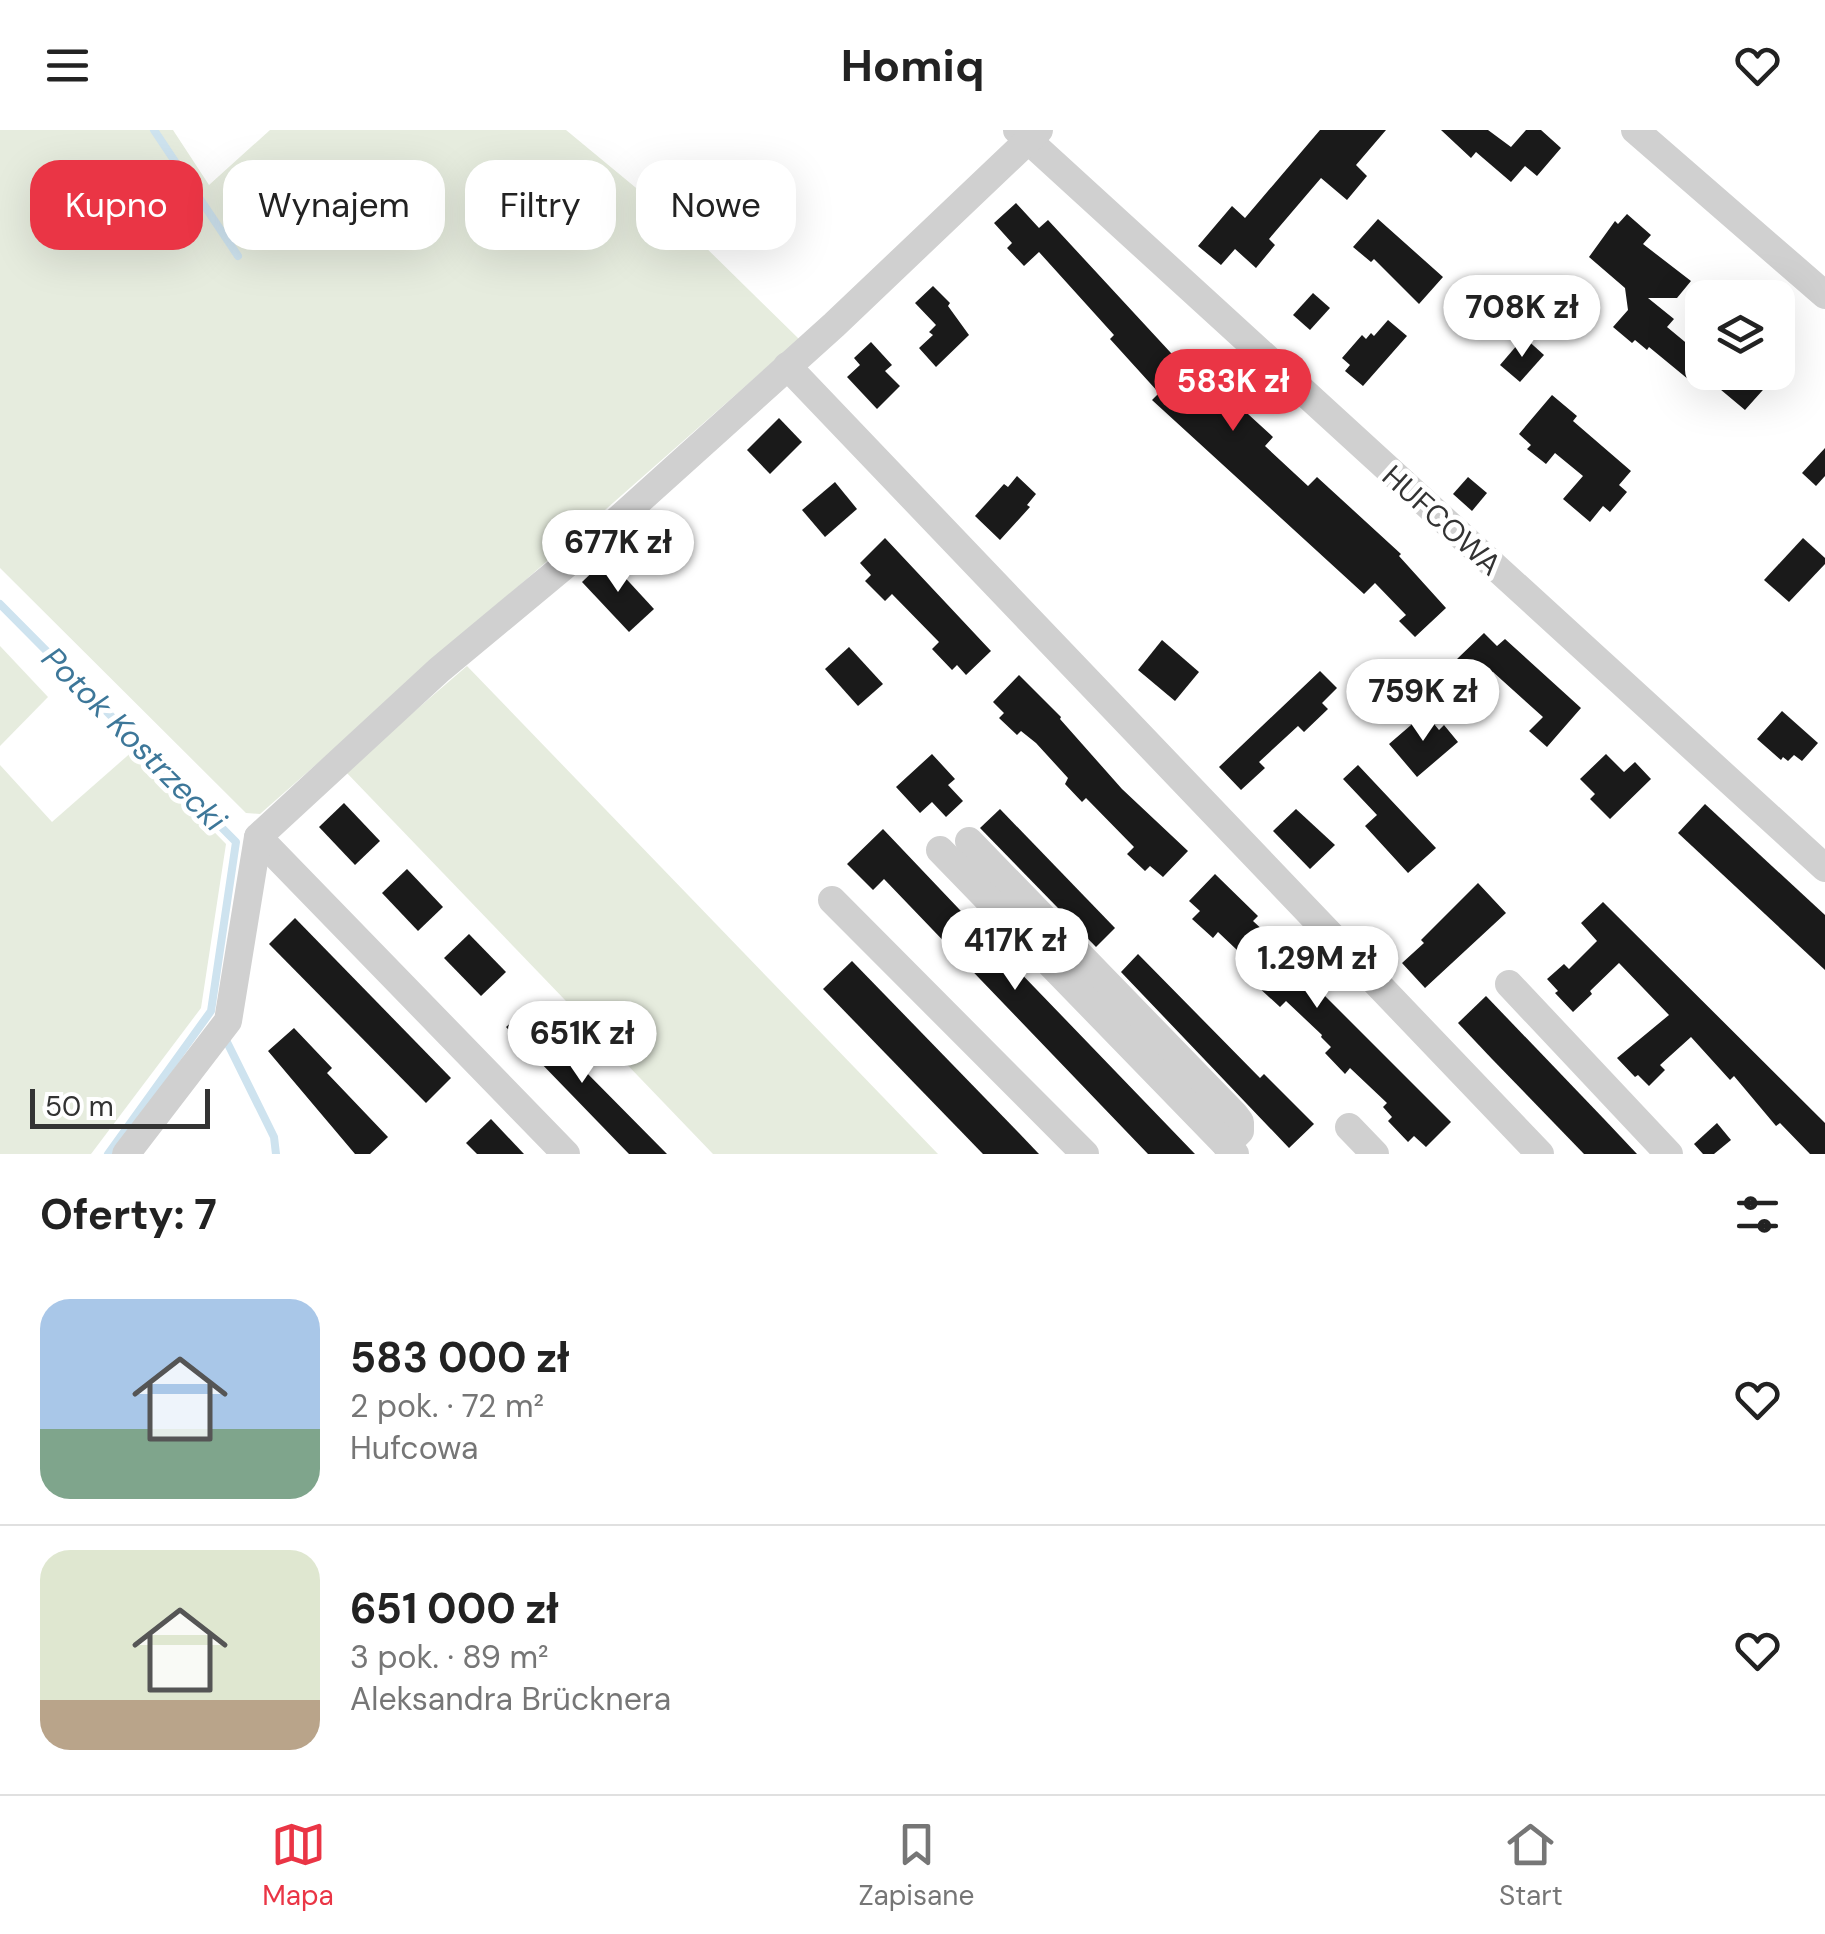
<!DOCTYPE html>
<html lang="pl">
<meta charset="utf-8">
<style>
:root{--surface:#fff;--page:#f6f6f6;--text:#222;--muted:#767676;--line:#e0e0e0;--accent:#ea3545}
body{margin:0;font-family:"DM Sans",sans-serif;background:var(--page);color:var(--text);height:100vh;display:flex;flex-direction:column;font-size:38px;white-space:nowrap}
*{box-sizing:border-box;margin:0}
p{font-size:32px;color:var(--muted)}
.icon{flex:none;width:55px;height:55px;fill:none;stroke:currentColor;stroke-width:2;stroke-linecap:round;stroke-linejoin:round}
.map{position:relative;height:1024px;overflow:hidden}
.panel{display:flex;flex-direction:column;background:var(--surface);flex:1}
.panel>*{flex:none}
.guide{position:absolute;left:30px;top:30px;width:1000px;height:90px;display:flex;gap:20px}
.fabs{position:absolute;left:1685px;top:150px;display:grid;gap:20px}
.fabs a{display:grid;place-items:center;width:110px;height:110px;border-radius:20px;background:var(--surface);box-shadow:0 10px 40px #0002;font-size:50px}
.scale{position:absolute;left:30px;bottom:25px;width:180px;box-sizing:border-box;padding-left:10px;border:5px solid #333;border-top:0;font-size:28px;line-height:35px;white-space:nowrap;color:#333;-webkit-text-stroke:8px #fff;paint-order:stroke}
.price{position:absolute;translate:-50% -85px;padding:0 22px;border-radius:35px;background:#fff;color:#222;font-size:32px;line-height:65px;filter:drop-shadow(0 2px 5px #0008)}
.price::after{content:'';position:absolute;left:50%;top:60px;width:30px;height:22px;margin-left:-15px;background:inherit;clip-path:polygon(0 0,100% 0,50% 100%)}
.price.on{background:var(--accent);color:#fff}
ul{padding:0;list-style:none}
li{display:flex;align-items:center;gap:30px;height:250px;padding:0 40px}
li+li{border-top:2px solid var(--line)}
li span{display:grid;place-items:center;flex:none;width:280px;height:200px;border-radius:30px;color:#555}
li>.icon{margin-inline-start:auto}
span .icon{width:120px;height:120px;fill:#fffc;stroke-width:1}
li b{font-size:42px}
h2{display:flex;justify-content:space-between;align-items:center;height:120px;padding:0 40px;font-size:42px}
.pill{padding:0 35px;border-radius:30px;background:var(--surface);box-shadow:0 10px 40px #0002;font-size:35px;line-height:90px}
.pill.on{background:var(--accent);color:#fff}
header{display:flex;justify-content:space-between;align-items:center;height:130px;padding:0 40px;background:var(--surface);font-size:45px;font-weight:700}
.dock{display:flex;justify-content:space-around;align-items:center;height:140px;border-top:2px solid var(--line);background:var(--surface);font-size:28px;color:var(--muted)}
.dock a{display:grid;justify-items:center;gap:5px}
.dock .on{color:var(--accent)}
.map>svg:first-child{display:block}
.green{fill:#e6ecde}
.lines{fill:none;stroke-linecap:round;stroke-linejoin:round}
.stream{stroke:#cee3ef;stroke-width:8}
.building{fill:#1a1a1a}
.minor{stroke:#d0d0d0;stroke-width:28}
.labels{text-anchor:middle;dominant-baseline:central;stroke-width:10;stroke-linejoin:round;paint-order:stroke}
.street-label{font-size:30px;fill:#333;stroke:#fff}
.water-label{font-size:32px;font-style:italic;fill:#3d7799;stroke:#fff}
</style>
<header><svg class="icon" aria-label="menu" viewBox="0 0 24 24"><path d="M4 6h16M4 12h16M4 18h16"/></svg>Homiq<svg class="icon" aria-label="heart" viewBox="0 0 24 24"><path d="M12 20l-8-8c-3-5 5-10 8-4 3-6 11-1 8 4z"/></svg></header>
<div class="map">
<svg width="1825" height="1024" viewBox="0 0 1825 1024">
<rect width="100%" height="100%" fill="#fff"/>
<g class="green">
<path d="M 0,0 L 173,0 L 209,55 L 270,0 L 566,0 L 693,105 L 799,209 L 260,684 L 246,683 L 0,438 Z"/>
<path d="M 0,516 L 48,567 L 0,616 Z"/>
<path d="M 467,536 L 938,1024 L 713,1024 L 345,641 Z"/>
<path d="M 134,620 L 226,714 L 201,878 L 91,1024 L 0,1024 L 0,635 L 52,692 Z"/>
</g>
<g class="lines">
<g class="stream">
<path d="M 154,0 L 238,126"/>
<path d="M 0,474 L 236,712 L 211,881 L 108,1024"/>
<path d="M 224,906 L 274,1007 L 276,1024"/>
</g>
</g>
<g class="building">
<path d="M 1320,0 L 1386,0 L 1356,35 L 1367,46 L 1347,70 L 1321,48 L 1269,109 L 1275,115 L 1256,138 L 1235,119 L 1221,135 L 1198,116 L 1232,76 L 1245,88 Z"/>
<path d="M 1441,0 L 1488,0 L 1511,17 L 1526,0 L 1541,0 L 1561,18 L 1537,46 L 1525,36 L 1511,52 L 1476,22 L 1471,28 Z"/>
<path d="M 1016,73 L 1039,98 L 1048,90 L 1183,236 L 1189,230 L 1273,307 L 1265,316 L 1308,356 L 1317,347 L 1401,424 L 1399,426 L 1446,478 L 1415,507 L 1399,491 L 1406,485 L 1375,453 L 1364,464 L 1152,270 L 1159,263 L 1110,209 L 1114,205 L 1039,122 L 1024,136 L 1007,118 L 1012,113 L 994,93 Z"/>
<path d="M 1627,84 L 1651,105 L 1643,114 L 1691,151 L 1677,168 L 1648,168 L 1674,189 L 1667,197 L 1702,226 L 1702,242 L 1779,242 L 1745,280 L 1702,244 L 1694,254 L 1649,217 L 1647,220 L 1635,210 L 1632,213 L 1613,197 L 1628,180 L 1625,158 L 1589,127 L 1615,91 L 1618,94 Z"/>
<path d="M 1378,89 L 1443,147 L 1419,174 L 1374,129 L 1371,132 L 1353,117 Z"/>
<path d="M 933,156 L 950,173 L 948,176 L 969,205 L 936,237 L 919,218 L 933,205 L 929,202 L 936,195 L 915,173 Z"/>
<path d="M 1313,163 L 1330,178 L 1310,200 L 1293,185 Z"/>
<path d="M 1388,190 L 1407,206 L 1363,256 L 1345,241 L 1350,235 L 1342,228 L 1362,205 L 1366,209 L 1371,203 L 1374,206 Z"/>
<path d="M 1524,207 L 1544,225 L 1520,252 L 1500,235 Z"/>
<path d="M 871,212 L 892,235 L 885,241 L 900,256 L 877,279 L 847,247 L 860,235 L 854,228 Z"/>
<path d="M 1552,265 L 1577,286 L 1573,291 L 1631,341 L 1619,355 L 1627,362 L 1610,382 L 1603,376 L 1590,392 L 1563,369 L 1583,346 L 1555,323 L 1546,334 L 1527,319 L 1531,315 L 1519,304 Z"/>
<path d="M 779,288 L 802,312 L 770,344 L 747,320 Z"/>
<path d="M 1825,318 L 1825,346 L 1816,356 L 1802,343 Z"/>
<path d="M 1017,346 L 1036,364 L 1027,375 L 1030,377 L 1000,410 L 975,386 L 1004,354 L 1008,357 Z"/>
<path d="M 1468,347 L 1487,363 L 1472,381 L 1453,364 Z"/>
<path d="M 835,352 L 857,379 L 825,407 L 802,380 Z"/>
<path d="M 885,408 L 991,521 L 966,545 L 957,535 L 952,540 L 932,519 L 939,512 L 892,464 L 885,471 L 865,451 L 871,445 L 860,433 Z"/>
<path d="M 1803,408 L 1825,428 L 1825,434 L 1789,472 L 1764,450 Z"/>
<path d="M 607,428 L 654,479 L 629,502 L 582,452 Z"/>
<path d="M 1484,503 L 1497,516 L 1505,509 L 1581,578 L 1547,617 L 1529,601 L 1543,587 L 1493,542 L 1478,556 L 1463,540 L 1466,537 L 1457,529 Z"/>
<path d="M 1162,510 L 1199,542 L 1175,571 L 1138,540 Z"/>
<path d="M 849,517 L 883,554 L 858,576 L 825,539 Z"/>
<path d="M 1320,541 L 1337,558 L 1322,573 L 1328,579 L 1304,602 L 1298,596 L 1259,632 L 1265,638 L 1241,660 L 1219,637 Z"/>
<path d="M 1019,545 L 1061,587 L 1060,589 L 1122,659 L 1188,721 L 1163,747 L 1150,736 L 1145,741 L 1127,724 L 1134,717 L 1086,668 L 1082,672 L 1065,654 L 1068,648 L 1036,613 L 1021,601 L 1017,605 L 999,588 L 1004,583 L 993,572 Z"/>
<path d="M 1782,581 L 1818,613 L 1802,631 L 1794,625 L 1788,631 L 1783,627 L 1781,630 L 1757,609 Z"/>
<path d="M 1425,583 L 1439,600 L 1444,595 L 1458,612 L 1417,647 L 1389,614 Z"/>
<path d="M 932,624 L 955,649 L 948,655 L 963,671 L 946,687 L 932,672 L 920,683 L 896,657 Z"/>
<path d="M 1606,624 L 1624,642 L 1635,632 L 1651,649 L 1610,689 L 1590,669 L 1595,664 L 1580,649 Z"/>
<path d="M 1358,635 L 1436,718 L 1408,743 L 1365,696 L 1377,685 L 1343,649 Z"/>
<path d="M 344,673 L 380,711 L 355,735 L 319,697 Z"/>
<path d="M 1705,674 L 1825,785 L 1825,840 L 1678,703 Z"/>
<path d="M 1000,679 L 1115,798 L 1096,817 L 980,698 Z"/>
<path d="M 1296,679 L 1335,715 L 1310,739 L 1273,701 Z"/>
<path d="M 883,699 L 959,779 L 1195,1024 L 1148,1024 L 884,749 L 873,760 L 847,734 Z"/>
<path d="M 407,739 L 443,777 L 418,801 L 382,763 Z"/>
<path d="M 1215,744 L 1258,786 L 1253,791 L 1322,855 L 1318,859 L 1451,992 L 1426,1017 L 1414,1006 L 1408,1012 L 1388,991 L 1392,987 L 1383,977 L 1387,973 L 1350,938 L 1345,944 L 1325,923 L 1331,917 L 1321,907 L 1322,905 L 1286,871 L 1280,877 L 1257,856 L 1264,849 L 1256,838 L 1218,802 L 1213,808 L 1192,789 L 1200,781 L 1189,771 Z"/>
<path d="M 1478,753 L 1506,783 L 1425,858 L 1402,833 L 1424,813 L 1421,810 Z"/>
<path d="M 1603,772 L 1825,993 L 1825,1024 L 1810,1024 L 1780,993 L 1776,996 L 1734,946 L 1730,950 L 1691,907 L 1660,935 L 1665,940 L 1649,956 L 1638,945 L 1635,947 L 1617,928 L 1669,885 L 1619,833 L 1590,861 L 1592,864 L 1573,882 L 1555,863 L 1558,861 L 1547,849 L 1564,834 L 1569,839 L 1597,811 L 1581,793 Z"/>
<path d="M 295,788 L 451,948 L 426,973 L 269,814 Z"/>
<path d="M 469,804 L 506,842 L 481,866 L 444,828 Z"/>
<path d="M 1138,824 L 1260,948 L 1264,944 L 1314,994 L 1289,1018 L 1121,842 Z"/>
<path d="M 852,831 L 1018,1002 L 1039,1024 L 983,1024 L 823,859 Z"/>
<path d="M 1486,866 L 1604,989 L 1637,1024 L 1584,1024 L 1492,929 L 1458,893 Z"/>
<path d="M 527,878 L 579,935 L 667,1024 L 629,1024 L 536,928 L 506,897 Z"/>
<path d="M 294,898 L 332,938 L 327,943 L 388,1007 L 370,1024 L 355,1024 L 268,921 Z"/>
<path d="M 491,989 L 524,1024 L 477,1024 L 466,1013 Z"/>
<path d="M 1717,993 L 1731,1010 L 1714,1024 L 1703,1024 L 1694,1014 Z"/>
</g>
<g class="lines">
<g class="minor">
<path d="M 1017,0 L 1825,738"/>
<path d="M 1635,0 L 1825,165"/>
<path d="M 787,236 L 1540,1024"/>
<path d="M 258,707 L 566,1024"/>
<path d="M 969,711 L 1234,984 L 1240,992 L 1240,1001 L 1226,1015"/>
<path d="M 940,720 L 1235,1024"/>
<path d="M 832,770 L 1085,1024"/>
<path d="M 1509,854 L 1669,1024"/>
<path d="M 1349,997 L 1375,1024"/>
<path d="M 126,1024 L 228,891 L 258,707 L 439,540 L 592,413 L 834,195 L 1039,0"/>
</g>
</g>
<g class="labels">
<g class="street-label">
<text transform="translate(1442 390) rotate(42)">HUFCOWA</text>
</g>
<g class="water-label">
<text transform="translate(134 609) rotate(45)">Potok Kostrzecki</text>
</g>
</g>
</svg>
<div class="fabs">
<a><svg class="icon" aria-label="layers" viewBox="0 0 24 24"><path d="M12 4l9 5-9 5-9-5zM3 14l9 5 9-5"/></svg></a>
</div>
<div class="scale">50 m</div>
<b class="price" style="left:1522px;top:230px">708K zł</b>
<b class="price on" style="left:1233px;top:304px">583K zł</b>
<b class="price" style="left:618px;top:465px">677K zł</b>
<b class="price" style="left:1423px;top:614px">759K zł</b>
<b class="price" style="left:1015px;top:863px">417K zł</b>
<b class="price" style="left:1317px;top:881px">1.29M zł</b>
<b class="price" style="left:582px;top:956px">651K zł</b>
<div class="guide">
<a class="pill on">Kupno</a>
<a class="pill">Wynajem</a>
<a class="pill">Filtry</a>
<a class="pill">Nowe</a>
</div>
</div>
<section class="panel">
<h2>Oferty: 7<svg class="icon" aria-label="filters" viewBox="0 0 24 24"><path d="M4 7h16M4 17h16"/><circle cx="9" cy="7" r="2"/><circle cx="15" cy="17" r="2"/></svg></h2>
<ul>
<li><span style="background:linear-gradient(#a9c7e8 65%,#7fa58c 0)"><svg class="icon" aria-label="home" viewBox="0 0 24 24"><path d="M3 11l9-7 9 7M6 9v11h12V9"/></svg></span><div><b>583 000 zł</b><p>2 pok. · 72 m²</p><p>Hufcowa</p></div><svg class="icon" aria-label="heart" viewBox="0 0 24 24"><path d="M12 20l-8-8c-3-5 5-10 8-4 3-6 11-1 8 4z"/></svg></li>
<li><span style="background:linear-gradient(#dfe7d0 75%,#b9a48a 0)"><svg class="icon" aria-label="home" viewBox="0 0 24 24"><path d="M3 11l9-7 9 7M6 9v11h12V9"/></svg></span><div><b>651 000 zł</b><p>3 pok. · 89 m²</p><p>Aleksandra Brücknera</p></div><svg class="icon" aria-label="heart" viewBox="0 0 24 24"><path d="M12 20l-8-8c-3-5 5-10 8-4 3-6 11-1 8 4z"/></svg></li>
</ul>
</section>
<nav class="dock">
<a class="on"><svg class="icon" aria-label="map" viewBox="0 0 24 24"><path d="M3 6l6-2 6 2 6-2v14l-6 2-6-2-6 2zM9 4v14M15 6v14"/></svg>Mapa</a>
<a><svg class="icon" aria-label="saved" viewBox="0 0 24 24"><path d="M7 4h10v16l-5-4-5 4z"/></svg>Zapisane</a>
<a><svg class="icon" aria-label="home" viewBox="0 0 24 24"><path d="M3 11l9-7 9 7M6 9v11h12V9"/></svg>Start</a>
</nav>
